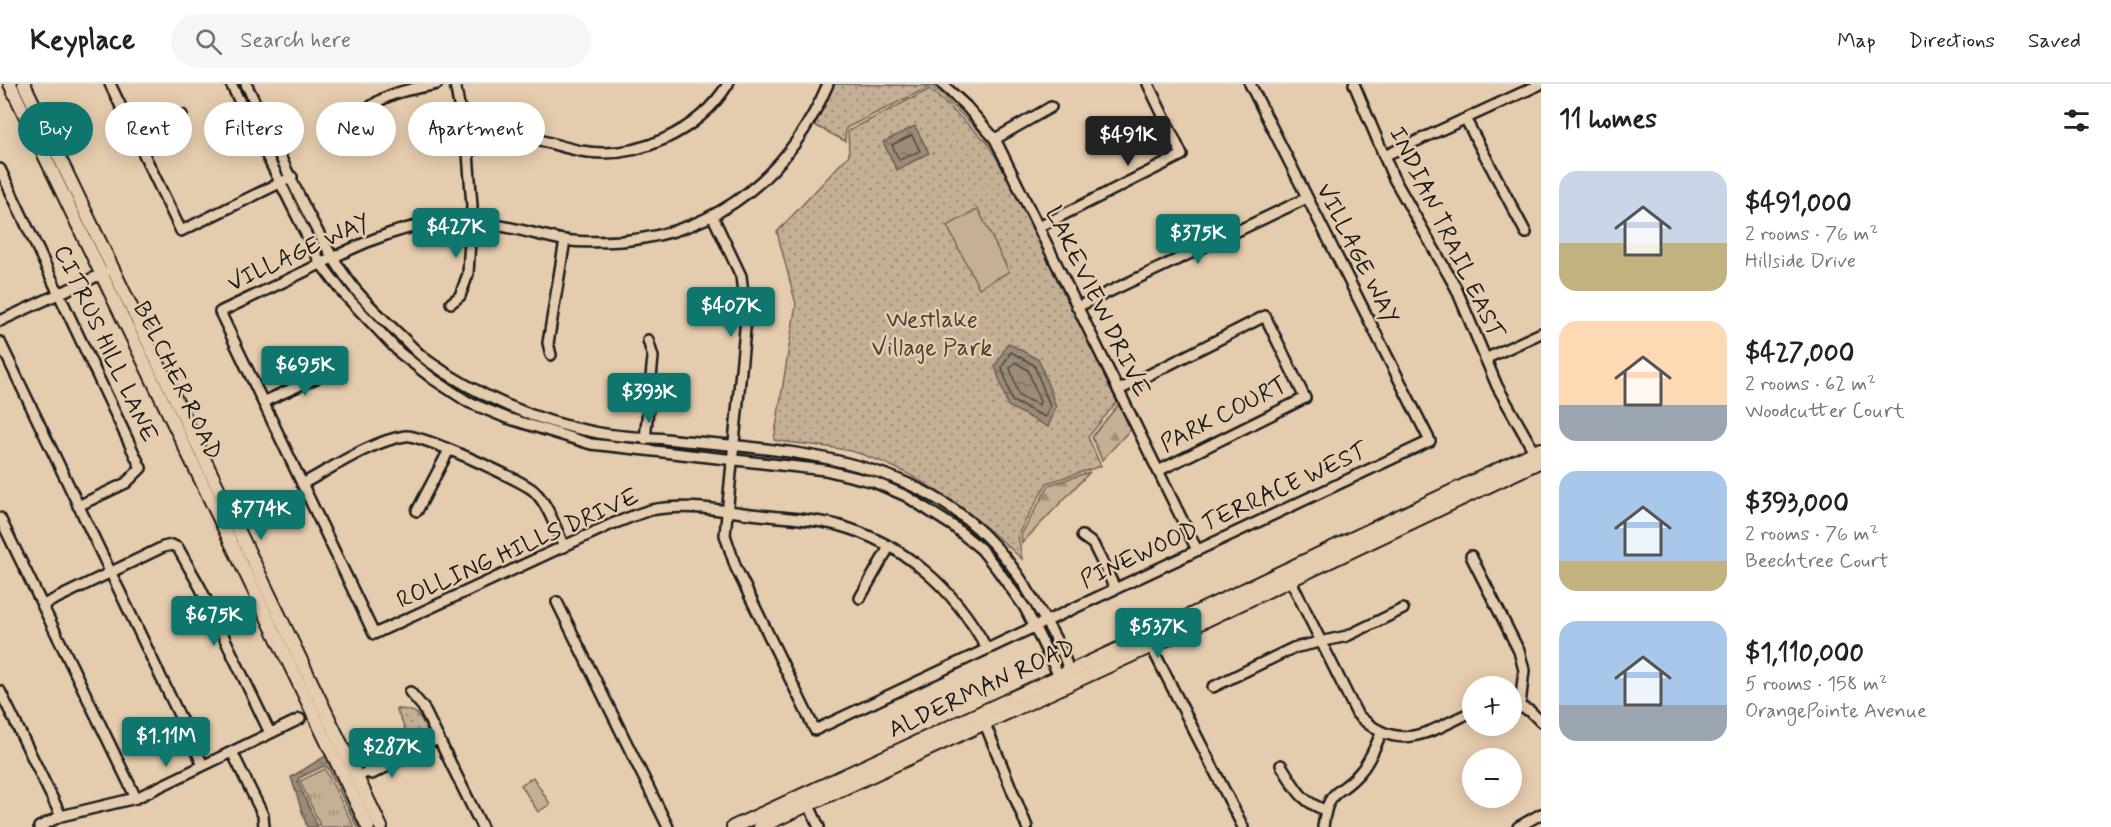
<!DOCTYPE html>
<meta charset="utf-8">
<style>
:root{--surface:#fff;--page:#f6f6f6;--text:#222;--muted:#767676;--line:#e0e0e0;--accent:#0f766e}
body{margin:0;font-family:Mynerve,sans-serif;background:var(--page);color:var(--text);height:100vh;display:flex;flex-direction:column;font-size:22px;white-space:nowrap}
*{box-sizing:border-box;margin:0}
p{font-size:20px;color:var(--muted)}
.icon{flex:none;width:33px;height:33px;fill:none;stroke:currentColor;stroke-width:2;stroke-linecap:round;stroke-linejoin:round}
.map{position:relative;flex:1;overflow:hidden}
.details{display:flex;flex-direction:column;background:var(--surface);width:570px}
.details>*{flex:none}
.hud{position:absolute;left:18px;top:18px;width:570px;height:54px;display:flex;gap:12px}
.fabs{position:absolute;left:1462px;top:592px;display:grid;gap:12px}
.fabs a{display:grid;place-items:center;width:60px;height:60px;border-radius:50%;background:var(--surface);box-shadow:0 3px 15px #0003;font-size:30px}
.price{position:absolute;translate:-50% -51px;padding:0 14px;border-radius:6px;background:var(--accent);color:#fff;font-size:20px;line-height:39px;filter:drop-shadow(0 2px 3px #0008)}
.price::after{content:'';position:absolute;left:50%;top:36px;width:18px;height:14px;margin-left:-9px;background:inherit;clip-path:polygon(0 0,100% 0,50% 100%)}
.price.active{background:#222;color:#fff}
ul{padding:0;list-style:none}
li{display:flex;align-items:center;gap:18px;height:150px;padding:0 18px}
li span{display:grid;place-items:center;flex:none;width:168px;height:120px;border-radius:18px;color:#555}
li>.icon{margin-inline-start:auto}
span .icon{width:72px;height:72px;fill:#fffc;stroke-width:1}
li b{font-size:26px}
h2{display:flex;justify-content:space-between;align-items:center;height:72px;padding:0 18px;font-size:26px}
.chip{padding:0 21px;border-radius:27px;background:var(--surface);box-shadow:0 3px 15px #0003;font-size:21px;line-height:54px}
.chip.active{background:var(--accent);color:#fff}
header{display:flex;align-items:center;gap:36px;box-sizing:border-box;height:84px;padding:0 30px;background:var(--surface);border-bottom:2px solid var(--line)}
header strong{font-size:28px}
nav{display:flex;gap:33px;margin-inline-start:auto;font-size:21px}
.search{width:420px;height:54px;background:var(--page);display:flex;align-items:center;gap:15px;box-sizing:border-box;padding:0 21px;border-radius:33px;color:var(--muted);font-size:22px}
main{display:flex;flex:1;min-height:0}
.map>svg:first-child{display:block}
.grass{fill:url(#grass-tufts);stroke:#706659;stroke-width:1.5}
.forest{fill:url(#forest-firs);stroke:#706659;stroke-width:1.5}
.park{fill:url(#park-dots);stroke:#706659;stroke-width:1.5}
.pitch{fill:#c5b096;stroke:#706659;stroke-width:1.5}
.water{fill:url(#water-ripples);stroke:#685f53;stroke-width:1.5}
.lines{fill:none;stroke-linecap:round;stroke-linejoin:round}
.shore{stroke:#4f4841;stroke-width:1.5}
.minor-casing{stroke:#1c1c1c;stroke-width:14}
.major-casing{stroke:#1c1c1c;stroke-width:16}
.minor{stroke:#e6ccae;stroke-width:9}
.major{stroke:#e6ccae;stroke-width:12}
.labels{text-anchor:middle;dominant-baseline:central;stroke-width:5;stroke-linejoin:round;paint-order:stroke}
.street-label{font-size:24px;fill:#1c1c1c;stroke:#e6ccae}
.park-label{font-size:24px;fill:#46413a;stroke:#e6ccae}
</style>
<header>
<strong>Keyplace</strong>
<div class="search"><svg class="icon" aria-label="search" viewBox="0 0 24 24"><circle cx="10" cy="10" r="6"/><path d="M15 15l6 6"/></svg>Search here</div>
<nav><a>Map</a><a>Directions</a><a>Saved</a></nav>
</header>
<main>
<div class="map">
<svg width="1541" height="743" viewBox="0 0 1541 743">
<defs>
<pattern id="grass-tufts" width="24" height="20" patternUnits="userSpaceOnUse" patternTransform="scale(1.5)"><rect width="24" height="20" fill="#c5b096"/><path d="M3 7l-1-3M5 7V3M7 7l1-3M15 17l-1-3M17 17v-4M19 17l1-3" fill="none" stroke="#9f8e7a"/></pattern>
<pattern id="forest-firs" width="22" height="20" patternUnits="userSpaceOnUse" patternTransform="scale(1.5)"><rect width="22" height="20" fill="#c5b096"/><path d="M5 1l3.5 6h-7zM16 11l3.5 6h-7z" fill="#9f8e7a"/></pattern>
<pattern id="park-dots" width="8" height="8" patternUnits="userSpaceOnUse" patternTransform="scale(1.5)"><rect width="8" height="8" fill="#c5b096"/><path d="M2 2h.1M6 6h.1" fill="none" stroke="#9f8e7a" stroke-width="1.8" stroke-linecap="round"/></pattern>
<pattern id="water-ripples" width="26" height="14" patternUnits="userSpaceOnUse" patternTransform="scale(1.5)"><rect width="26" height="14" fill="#9b8b78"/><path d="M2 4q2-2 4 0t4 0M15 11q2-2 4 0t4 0" fill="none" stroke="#7e7162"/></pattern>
</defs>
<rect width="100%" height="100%" fill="#e6ccae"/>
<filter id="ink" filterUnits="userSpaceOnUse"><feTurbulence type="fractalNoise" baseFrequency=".0167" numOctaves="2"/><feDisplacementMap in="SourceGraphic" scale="12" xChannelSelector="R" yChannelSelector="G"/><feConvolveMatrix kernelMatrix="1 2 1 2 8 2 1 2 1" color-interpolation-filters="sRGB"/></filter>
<g filter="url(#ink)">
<path class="grass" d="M 325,685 L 354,743 L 321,743 L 300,697 Z"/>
<g class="forest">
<path d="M 1119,320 L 1131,345 L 1102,376 L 1092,353 Z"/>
<path d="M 1090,388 L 1022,459 L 1021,451 L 1049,401 Z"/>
</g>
<g class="park">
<path d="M 832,0 L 939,2 L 992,57 L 1006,85 L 989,56 L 931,2 L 846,44 L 845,57 L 814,41 Z"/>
<path d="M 930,5 L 987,58 L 1021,116 L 1117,318 L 1088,353 L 1101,382 L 1047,399 L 1018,450 L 1022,475 C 973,430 925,391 861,370 C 835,361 802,361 774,356 L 796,220 L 777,148 L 849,71 L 848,47 Z"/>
<path d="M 396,625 C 420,625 420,632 430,652 L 412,660 Z"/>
</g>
<g class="pitch">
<path d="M 978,125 L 1009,188 L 979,204 L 947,142 Z"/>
<path d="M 533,693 L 550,720 L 538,728 L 521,701 Z"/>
</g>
<g class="water">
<path d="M 915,42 L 929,69 L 897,86 L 883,58 Z"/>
<path d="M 1008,259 L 1039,276 L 1056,323 L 1048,343 L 1008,322 L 995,282 Z"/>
<path d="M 327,671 L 360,743 L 357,743 L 328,684 L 324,682 L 299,694 L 298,698 L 318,743 L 307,743 L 291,693 Z"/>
</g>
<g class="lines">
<g class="shore">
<path d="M 912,51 L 920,67 L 899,76 L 892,61 Z"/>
<path d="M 1011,268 L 1034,281 L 1050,322 L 1045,333 L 1012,317 L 1002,283 Z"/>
<path d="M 1015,278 L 1028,286 L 1040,318 L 1039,321 L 1019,312 L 1010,284 Z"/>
</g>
<defs>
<g id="minor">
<path d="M 110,0 L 181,147 L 292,93"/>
<path d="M 231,0 L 321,180 L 344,210 L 400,269 L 433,295 L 468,318 L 507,334 L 591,360 L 825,386 L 874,398 L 906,412 L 953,442 L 981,465 L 997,485 L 1025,524 L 1061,596"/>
<path d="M 246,0 C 278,64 311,149 354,204 C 368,221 384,236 400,251 C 409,260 418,270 428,277 C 476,311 537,338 594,348 C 617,353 642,353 665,355 C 811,369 954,372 1034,517 C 1044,535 1068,572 1069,591"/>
<path d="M 828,0 C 790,89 721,148 622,157 C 603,158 582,159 563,156 C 519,147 480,132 433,139 C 392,145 356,162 318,181 C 286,197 253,212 220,228 L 374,550 L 612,440 C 625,436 638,429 651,426 C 686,419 724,427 760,431 C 785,434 812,435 837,441 C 904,459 955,505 987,565"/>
<path d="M 942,0 L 966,22 L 995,55 L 1197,466"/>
<path d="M 1354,0 L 1393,93 L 1456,204 L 1497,302 L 1537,373"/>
<path d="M 1466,36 L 1526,149"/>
<path d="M 344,48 C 376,12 390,9 437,0"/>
<path d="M 464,49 C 511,41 537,58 581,67 C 637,77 699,47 728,0"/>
<path d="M 135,54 L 182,31"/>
<path d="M 995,55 L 1051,23"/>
<path d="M 1384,72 L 1541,0"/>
<path d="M 0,85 L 141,384 L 126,399 L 78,422"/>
<path d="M 713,133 L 741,192 L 746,235 L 725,451 L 736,484 L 815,646 L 1430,357 L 1250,0"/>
<path d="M 1039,143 L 1182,71 L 1148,0"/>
<path d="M 451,219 L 460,212 L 468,190 L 472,122 L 468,69 L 455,0"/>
<path d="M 1077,223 L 1307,114"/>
<path d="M 0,237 L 106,188"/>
<path d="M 0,258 L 203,681"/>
<path d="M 551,271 L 548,259 L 565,156"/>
<path d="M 1485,275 L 1541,249"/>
<path d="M 1119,306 L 1265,232 L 1305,314 L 1160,386"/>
<path d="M 263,318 L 316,294 L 326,281"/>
<path d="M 645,356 L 653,273 L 648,256"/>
<path d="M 302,400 C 332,384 372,357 405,352 C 419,349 521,396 534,407 C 548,420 556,445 564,463"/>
<path d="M 417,427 L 449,366"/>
<path d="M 0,434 L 136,714"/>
<path d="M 1082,452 L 1093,460 L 1115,504"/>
<path d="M 1471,472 L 1519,567 L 1524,586 L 1520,621"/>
<path d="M 1288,491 L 1357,630 C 1398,671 1429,648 1473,627"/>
<path d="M 860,514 L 889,463"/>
<path d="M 557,518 L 668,743"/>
<path d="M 43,521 L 163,463 L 172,461 L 178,464 L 200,503 L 270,649"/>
<path d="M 1149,558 L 1243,743"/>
<path d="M 1213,603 L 1293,564 L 1347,552 L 1403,525"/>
<path d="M 0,607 L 61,732"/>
<path d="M 410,608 L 423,623 L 482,743"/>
<path d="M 1512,620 L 1530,627 L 1541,638"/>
<path d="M 983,635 L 1027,743"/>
<path d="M 232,668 L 263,731 L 264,743"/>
<path d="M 1281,681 C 1296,704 1299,716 1325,726"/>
<path d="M 367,688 L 372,690 L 398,677 L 405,670"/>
<path d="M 357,693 L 367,688 L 369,683 C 392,672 415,665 438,655"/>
<path d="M 806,715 L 819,743"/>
<path d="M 39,743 L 61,732 L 136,714 L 300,635"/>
<path d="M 1323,743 C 1328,701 1340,713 1361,687 C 1370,677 1375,662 1381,650"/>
<path d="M 1518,743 L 1541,730"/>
</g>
<g id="major">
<path d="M 10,0 L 368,743"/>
<path d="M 24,0 L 381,743"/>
<path d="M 733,743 L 1146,552 L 1541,365"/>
<path d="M 760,743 L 1152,562 L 1541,377"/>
</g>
</defs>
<use href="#minor" class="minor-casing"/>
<use href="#major" class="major-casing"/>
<use href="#minor" class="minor"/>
<use href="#major" class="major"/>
</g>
</g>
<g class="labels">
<g class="street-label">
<text transform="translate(1446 149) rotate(64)">INDIAN TRAIL EAST</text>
<text transform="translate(299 169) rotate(-25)">VILLAGE WAY</text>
<text transform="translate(1357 170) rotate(63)">VILLAGE WAY</text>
<text transform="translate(1097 218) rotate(64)">LAKEVIEW DRIVE</text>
<text transform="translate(105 260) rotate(65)">CITRUS HILL LANE</text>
<text transform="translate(177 297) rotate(64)">BELCHER ROAD</text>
<text transform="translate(1224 331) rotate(-27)">PARK COURT</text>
<text transform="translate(1224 432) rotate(-25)">PINEWOOD TERRACE WEST</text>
<text transform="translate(518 465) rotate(-24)">ROLLING HILLS DRIVE</text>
<text transform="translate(982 605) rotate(-25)">ALDERMAN ROAD</text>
</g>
<g class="park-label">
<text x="932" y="236">Westlake<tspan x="932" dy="28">Village Park</tspan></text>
</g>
</g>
</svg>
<div class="fabs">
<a>+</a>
<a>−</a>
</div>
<b class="price active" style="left:1128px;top:83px">$491K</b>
<b class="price" style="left:456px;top:175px">$427K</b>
<b class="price" style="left:1198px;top:181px">$375K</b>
<b class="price" style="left:731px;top:254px">$407K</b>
<b class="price" style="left:305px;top:313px">$695K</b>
<b class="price" style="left:649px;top:340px">$393K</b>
<b class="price" style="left:261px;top:457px">$774K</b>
<b class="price" style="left:214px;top:563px">$675K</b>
<b class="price" style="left:1158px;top:575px">$537K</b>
<b class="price" style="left:166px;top:684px">$1.11M</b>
<b class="price" style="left:392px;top:695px">$287K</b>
<div class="hud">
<a class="chip active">Buy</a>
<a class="chip">Rent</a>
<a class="chip">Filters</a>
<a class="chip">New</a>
<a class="chip">Apartment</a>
</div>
</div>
<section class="details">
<h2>11 homes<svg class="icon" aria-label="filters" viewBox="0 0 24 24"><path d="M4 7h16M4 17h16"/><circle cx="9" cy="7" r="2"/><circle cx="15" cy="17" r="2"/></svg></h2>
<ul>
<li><span style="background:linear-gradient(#c9d6e8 60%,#c2b280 0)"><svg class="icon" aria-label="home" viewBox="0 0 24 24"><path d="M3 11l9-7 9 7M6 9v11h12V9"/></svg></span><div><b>$491,000</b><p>2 rooms · 76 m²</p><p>Hillside Drive</p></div></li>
<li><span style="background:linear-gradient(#ffd9b3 70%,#9aa5b1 0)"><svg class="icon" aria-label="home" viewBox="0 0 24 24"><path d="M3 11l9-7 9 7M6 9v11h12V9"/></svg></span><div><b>$427,000</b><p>2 rooms · 62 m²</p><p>Woodcutter Court</p></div></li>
<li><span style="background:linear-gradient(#a9c7e8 75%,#c2b280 0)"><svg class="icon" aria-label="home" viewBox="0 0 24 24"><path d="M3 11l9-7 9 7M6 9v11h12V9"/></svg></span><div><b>$393,000</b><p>2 rooms · 76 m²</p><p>Beechtree Court</p></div></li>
<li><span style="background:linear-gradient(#a9c7e8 70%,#9aa5b1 0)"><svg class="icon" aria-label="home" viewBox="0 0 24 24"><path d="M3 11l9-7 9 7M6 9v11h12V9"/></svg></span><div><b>$1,110,000</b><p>5 rooms · 158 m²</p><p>OrangePointe Avenue</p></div></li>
</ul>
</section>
</main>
